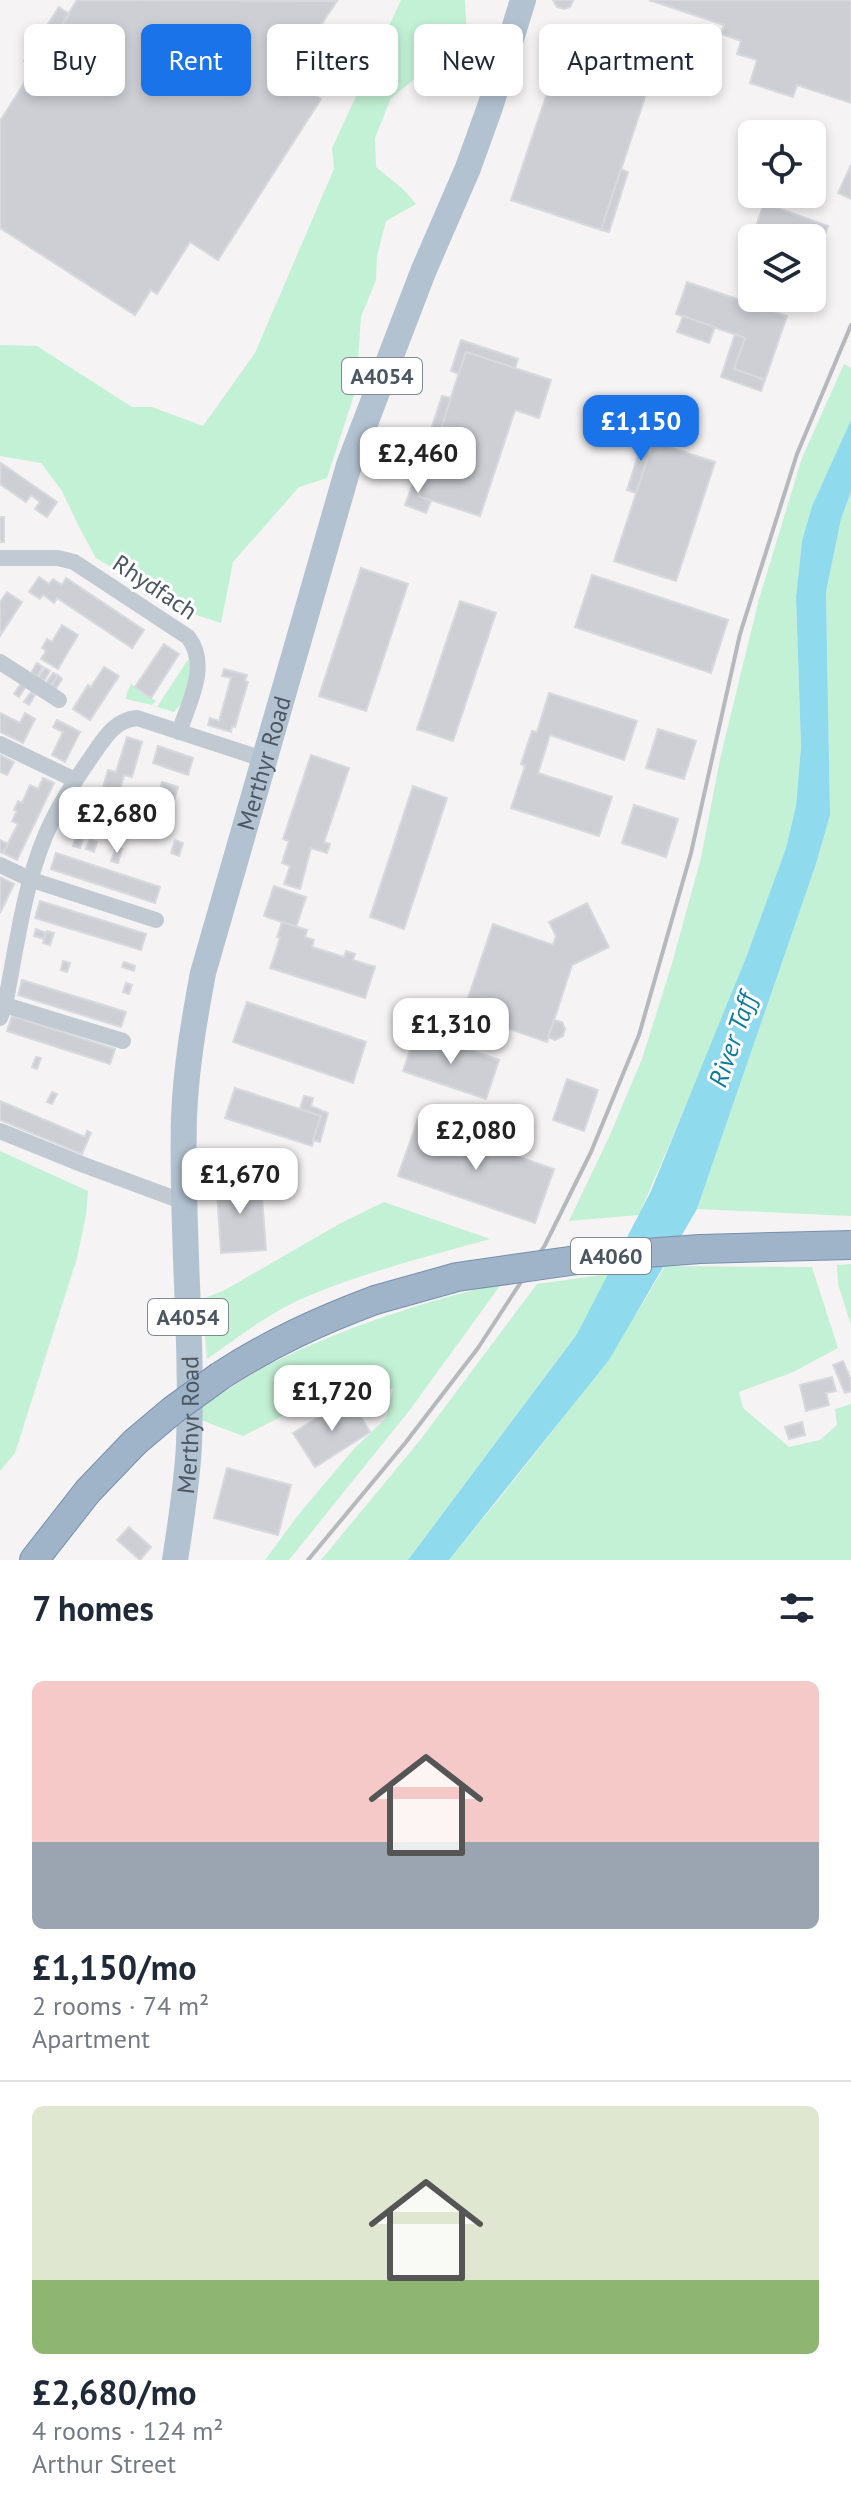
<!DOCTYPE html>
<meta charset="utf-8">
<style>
:root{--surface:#fff;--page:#f6f6f7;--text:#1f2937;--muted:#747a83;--line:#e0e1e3;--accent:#1a73e8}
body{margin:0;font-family:"PT Sans",sans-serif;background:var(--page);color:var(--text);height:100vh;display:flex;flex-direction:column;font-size:30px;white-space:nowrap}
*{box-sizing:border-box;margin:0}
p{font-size:26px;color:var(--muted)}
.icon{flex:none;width:44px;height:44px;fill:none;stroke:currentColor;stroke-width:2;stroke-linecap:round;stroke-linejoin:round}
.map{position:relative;height:1560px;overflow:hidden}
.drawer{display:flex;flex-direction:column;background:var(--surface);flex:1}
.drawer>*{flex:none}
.guide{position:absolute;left:24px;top:24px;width:804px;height:72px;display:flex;gap:16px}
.tools{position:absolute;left:738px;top:120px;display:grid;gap:16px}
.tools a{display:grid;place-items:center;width:88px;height:88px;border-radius:12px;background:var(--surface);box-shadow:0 4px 12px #0003;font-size:40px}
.price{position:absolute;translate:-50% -68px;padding:0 18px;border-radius:16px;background:#fff;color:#222;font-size:26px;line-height:52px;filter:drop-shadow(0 2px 4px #0008)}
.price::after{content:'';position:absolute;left:50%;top:48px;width:24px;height:18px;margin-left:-12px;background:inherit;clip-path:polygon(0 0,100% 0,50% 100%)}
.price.current{background:var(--accent);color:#fff}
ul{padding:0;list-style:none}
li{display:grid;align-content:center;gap:16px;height:424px;padding:0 32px}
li+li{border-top:2px solid var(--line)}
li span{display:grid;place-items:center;height:248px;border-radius:12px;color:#555}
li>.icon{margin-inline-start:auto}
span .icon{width:144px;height:144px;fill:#fffc;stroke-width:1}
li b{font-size:34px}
h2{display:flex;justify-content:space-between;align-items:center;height:96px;padding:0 32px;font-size:34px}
.pill{padding:0 28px;border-radius:12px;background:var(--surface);box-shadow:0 4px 12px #0003;font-size:28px;line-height:72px}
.pill.current{background:var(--accent);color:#fff}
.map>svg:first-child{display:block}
.green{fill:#c3f1d5}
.water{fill:#90daee}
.building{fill:#cdcfd5;stroke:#d7d9de;stroke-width:2}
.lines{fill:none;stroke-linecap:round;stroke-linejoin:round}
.trunk-casing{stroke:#7690ad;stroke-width:30}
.minor{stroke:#c1cad2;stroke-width:16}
.primary{stroke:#b3c2d1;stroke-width:26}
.trunk{stroke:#9fb4c9;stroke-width:28}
.rail{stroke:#b5b8bd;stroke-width:4}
.trunk-bridge-casing{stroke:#7690ad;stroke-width:30;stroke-linecap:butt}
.trunk-bridge{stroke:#9fb4c9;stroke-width:28}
.labels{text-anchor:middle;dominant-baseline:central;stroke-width:6;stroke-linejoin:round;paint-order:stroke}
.shield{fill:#fff;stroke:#808990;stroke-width:2}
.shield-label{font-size:22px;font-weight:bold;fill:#4a5661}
.street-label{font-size:24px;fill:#4a5661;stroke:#fff}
.water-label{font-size:26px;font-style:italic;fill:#0c7c9b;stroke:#fff}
</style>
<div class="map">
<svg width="851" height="1560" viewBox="0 0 851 1560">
<rect width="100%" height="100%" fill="#f5f3f3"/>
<g class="green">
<path d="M 401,0 L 465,0 L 467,43 L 463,72 L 446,81 L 416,78 L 391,98 L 375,138 L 376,167 L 404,190 L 416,204 L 386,221 L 377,256 L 376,280 L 361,317 L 356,389 L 327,478 L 299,487 L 233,562 L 221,623 L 187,612 L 96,558 L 80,529 L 62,491 L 41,463 L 0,456 L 0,345 L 37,346 L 132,407 L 152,407 L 203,426 L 255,353 L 334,169 L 332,148 Z"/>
<path d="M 844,364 L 851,368 L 851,420 L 812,506 L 802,541 L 796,597 L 801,747 L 796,806 L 786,848 L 747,955 L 705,1061 L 639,1215 L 569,1221 L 610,1135 L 642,1059 L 671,967 L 701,858 L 720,759 L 759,599 L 802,458 Z"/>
<path d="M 851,492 L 851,1216 L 697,1209 L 816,864 L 830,815 L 826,592 L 841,519 Z"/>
<path d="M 189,658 C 192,675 186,700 174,712 L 157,707 Z"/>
<path d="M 131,684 L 156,701 L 152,705 L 126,699 L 127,692 Z"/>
<path d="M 0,1151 L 88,1191 L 86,1215 L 77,1258 L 15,1453 L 0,1471 Z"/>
<path d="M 384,1202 L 490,1239 C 428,1256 365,1272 306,1297 C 272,1311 237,1338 207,1359 L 202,1299 L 223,1291 L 341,1223 Z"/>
<path d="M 851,1264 L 851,1325 L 838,1284 L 837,1265 Z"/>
<path d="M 665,1266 L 812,1267 L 838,1348 L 793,1372 L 739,1392 L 743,1408 L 789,1447 L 820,1440 L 837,1425 L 835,1409 L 851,1404 L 851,1560 L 449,1560 C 526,1466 604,1372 665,1266 Z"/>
<path d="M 609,1274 L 577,1334 L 408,1560 L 321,1560 L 421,1439 L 537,1284 Z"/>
<path d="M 502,1283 L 409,1411 L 289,1560 L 265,1560 L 299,1514 L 353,1450 L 386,1418 L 393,1389 L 341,1386 L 243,1436 L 201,1420 L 199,1408 C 224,1393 248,1375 274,1362 C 346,1327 424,1301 502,1283 Z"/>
</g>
<path class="water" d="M 851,420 L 851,492 L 841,519 L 826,592 L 830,815 L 816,864 L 697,1209 L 609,1360 L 449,1560 L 408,1560 L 577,1334 L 651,1191 L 747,955 L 786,848 L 796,806 L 801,747 L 796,597 L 802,541 L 812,506 Z"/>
<g class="building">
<path d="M 77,0 L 337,1 L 321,25 L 326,28 L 293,81 L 321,99 L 218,260 L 190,242 L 157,294 L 151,290 L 135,315 L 0,228 L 0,121 Z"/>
<path d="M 553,0 L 573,0 L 573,1 L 570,7 L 564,9 L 557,7 Z"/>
<path d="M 649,0 L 851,0 L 851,103 L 797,85 L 793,97 L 750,83 L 757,60 L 737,54 L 741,41 L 721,34 L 724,25 Z"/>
<path d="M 59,7 L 69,14 L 34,67 L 24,61 Z"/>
<path d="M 568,31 L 657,61 L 601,230 L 511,200 Z"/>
<path d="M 851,165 L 851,199 L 838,193 Z"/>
<path d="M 621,169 L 628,172 L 609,232 L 601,230 Z"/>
<path d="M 764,203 L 828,226 L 819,251 L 812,249 L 812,238 L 781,238 L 755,229 Z"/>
<path d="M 687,282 L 787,316 L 765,380 L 734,369 L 745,338 L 676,314 Z"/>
<path d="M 683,316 L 715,327 L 709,343 L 677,332 Z"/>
<path d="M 735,334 L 745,338 L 734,369 L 765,380 L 761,391 L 721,377 Z"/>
<path d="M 461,340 L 518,359 L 515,368 L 466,352 L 459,374 L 451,371 Z"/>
<path d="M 466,352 L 551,380 L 539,418 L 515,410 L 480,516 L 418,496 Z"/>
<path d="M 442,396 L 451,398 L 434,451 L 425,448 Z"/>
<path d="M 645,434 L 657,438 L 655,442 L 653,442 L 636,493 L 627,490 Z"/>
<path d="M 653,442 L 715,462 L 676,581 L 614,561 Z"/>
<path d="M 1,463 L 57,502 L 47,517 L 35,509 L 40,502 L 31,495 L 26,502 L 0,484 Z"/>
<path d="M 417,472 L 426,475 L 418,496 L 431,501 L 426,513 L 405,505 Z"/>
<rect x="0" y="517" width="4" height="25"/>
<path d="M 361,568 L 408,584 L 366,711 L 319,696 Z"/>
<path d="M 592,575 L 728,620 L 711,673 L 575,627 Z"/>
<path d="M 39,577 L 49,584 L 53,579 L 62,585 L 66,578 L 144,630 L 132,648 L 57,598 L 54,603 L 43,595 L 40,599 L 29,592 Z"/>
<path d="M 7,592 L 22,602 L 0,636 L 0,602 Z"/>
<path d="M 460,601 L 496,613 L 453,741 L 417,729 Z"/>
<path d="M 62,625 L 78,635 L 58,669 L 41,659 L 46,651 L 42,648 L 47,639 L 52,642 Z"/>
<path d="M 164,644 L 179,654 L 151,698 L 135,687 Z"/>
<path d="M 37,663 L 43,667 L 37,676 L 31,673 Z"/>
<path d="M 104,667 L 119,676 L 90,720 L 73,709 L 88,685 L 91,687 Z"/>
<path d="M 45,668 L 50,671 L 44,681 L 38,678 Z"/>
<path d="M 224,669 L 247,675 L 245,681 L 248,682 L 235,727 L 232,726 L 231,732 L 208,725 L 210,718 L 219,721 L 231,678 L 222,676 Z"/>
<path d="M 53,673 L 58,675 L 51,686 L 46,683 Z"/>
<path d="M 58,675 L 62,679 L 56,689 L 51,686 Z"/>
<path d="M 21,683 L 26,686 L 19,697 L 14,694 Z"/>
<path d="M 31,692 L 35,695 L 29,705 L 24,702 Z"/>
<path d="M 549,693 L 637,721 L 624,760 L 550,735 L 538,773 L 612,797 L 599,836 L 511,808 L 525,766 L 521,764 L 532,731 L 537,732 Z"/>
<path d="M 0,713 L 20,723 L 25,713 L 35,719 L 23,743 L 0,732 Z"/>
<path d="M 57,720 L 80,732 L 65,762 L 52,755 L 63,732 L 53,727 Z"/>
<path d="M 658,729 L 696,741 L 684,779 L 646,768 Z"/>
<path d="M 127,737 L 142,742 L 132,777 L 124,775 L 118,797 L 111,795 L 104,818 L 87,813 L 95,789 L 102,791 L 108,770 L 116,772 Z"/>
<path d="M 158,746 L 193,758 L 188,775 L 153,763 Z"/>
<path d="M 0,755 L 14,762 L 7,775 L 0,772 Z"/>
<path d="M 311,755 L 349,768 L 324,842 L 330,844 L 327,853 L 311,848 L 300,889 L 284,884 L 290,866 L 282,863 L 289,841 L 283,839 Z"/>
<path d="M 43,778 L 54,783 L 17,860 L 3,853 L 18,824 L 12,821 L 17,811 L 14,810 L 18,801 L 22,803 L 30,785 L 38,789 Z"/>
<path d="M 162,782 L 178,787 L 164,835 L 148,830 Z"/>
<path d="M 413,786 L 447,798 L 404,929 L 370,917 Z"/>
<path d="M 634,805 L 678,819 L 666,857 L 622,843 Z"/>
<path d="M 76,835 L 83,837 L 80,848 L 73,846 Z"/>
<path d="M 90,839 L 97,842 L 94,852 L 86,849 Z"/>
<path d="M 0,840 L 8,844 L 3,853 L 0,852 Z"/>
<path d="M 175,840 L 183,843 L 179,856 L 171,853 Z"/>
<path d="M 116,847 L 122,849 L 118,863 L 111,861 Z"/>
<path d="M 56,853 L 160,887 L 155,903 L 51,869 Z"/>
<path d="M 0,877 L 14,884 L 0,913 Z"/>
<path d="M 274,886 L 306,897 L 296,927 L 264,916 Z"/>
<path d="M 40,901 L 146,934 L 141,950 L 35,918 Z"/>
<path d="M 587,903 L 609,947 L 572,965 L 547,1042 L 463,1013 L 493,924 L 553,945 L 556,936 L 549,922 Z"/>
<path d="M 282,922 L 307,930 L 305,937 L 314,940 L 312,947 L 344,957 L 346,951 L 355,954 L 353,960 L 375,967 L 365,998 L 270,968 L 280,938 L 277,937 Z"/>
<path d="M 36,929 L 46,933 L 44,939 L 34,936 Z"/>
<path d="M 47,931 L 54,933 L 50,945 L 43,943 Z"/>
<path d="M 63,961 L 70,963 L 67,972 L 61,970 Z"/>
<path d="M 124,962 L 135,966 L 134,971 L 122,967 Z"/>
<path d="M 22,980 L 126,1012 L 121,1027 L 18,995 Z"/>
<path d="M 126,983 L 132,985 L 129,994 L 123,992 Z"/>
<path d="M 247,1002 L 366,1042 L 353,1083 L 233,1042 Z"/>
<path d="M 12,1016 L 115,1049 L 110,1064 L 7,1031 Z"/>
<path d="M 554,1020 L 562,1022 L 565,1029 L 563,1036 L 555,1040 L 548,1037 Z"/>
<path d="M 416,1032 L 499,1060 L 486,1099 L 403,1071 Z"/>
<path d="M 36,1057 L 41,1058 L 37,1069 L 32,1067 Z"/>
<path d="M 567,1079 L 598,1090 L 584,1131 L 553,1120 Z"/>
<path d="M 235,1088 L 321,1116 L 312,1146 L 225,1118 Z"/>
<path d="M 52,1092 L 57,1094 L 52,1104 L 47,1102 Z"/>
<path d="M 304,1096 L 313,1098 L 311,1106 L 328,1113 L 320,1142 L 313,1140 L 321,1116 L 300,1109 Z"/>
<path d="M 0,1101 L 85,1137 L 87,1131 L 91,1133 L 82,1154 L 0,1120 Z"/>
<path d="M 418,1119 L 431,1123 L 430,1126 L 554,1169 L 535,1223 L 398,1176 Z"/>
<path d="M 238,1176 L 239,1187 L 261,1185 L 266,1250 L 221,1253 L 216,1178 Z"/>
<path d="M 843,1361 L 851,1380 L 851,1391 L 845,1393 L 833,1365 Z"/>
<path d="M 832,1377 L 836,1391 L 826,1393 L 829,1405 L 806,1411 L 800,1385 Z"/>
<path d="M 349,1398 L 370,1432 L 315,1467 L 293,1433 Z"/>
<path d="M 802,1422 L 805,1435 L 789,1439 L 785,1427 Z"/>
<path d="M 227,1468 L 291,1485 L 278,1535 L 214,1518 Z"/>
<path d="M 129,1527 L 151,1547 L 140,1560 L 117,1540 Z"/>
</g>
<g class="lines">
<defs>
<g id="trunk">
<path d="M 220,1376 C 271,1343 319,1321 375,1300"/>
<path d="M 34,1560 L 88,1491 L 135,1442"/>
</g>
</defs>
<use href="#trunk" class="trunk-casing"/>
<g class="minor">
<path d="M 0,558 L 58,558 L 74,562 L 188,637 C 210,665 189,702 179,732"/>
<path d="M 0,662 L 59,700"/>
<path d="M 0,744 L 75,780"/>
<path d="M 0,865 L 32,880 L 156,920"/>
<path d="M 5,1005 L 123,1041"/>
<path d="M 0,1018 L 5,1005 C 17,945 25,874 53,819 C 64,797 78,776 92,756 C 104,739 114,720 137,718 L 263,759"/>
<path d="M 0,1131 L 84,1165 L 184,1202"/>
</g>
<path class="primary" id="s1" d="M 175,1560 C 181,1522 187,1484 189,1445 C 193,1336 181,1227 184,1117 C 186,1068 194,1021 203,973 L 349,465 L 423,272 L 468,168 L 490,107 L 523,0"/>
<use href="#trunk" class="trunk"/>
<path class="rail" d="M 308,1560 L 406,1442 L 478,1348 L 545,1245 L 591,1152 L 639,1035 L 691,853 L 740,634 L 797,454 L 851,325"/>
<defs>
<g id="trunk-bridge">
<path d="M 375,1300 L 457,1277 L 605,1256 L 700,1249 L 851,1245"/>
<path d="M 135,1442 L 173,1410 L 220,1376"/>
</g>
</defs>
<use href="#trunk-bridge" class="trunk-bridge-casing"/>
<use href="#trunk-bridge" class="trunk-bridge"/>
</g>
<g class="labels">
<g class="shield">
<rect x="342" y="358" width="80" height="36" rx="6"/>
<rect x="571" y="1238" width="80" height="36" rx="6"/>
<rect x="148" y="1299" width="80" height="36" rx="6"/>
</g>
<g class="shield-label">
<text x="382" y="376">A4054</text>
<text x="611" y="1256">A4060</text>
<text x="188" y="1317">A4054</text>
</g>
<g class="street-label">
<text transform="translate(155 587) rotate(34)">Rhydfach</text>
<text stroke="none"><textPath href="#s1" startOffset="808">Merthyr Road</textPath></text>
<text stroke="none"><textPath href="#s1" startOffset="136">Merthyr Road</textPath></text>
</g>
<g class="water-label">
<text transform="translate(732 1040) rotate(-71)">River Taff</text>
</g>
</g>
</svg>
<div class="tools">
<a><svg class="icon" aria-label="locate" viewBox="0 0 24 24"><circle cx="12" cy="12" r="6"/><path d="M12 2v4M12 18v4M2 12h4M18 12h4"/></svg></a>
<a><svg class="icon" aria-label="layers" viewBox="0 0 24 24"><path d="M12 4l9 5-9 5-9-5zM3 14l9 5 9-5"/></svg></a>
</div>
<b class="price current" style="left:641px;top:463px">£1,150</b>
<b class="price" style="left:418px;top:495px">£2,460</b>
<b class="price" style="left:117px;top:855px">£2,680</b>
<b class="price" style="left:451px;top:1066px">£1,310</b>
<b class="price" style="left:476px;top:1172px">£2,080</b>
<b class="price" style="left:240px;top:1216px">£1,670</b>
<b class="price" style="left:332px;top:1433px">£1,720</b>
<div class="guide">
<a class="pill">Buy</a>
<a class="pill current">Rent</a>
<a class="pill">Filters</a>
<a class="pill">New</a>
<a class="pill">Apartment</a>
</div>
</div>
<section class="drawer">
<h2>7 homes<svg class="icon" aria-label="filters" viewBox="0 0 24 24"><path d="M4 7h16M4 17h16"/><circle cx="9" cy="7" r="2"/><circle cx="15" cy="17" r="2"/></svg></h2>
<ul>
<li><span style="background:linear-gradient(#f6c9c9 65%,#9aa5b1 0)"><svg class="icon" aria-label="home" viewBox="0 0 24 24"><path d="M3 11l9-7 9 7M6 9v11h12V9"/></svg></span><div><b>£1,150/mo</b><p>2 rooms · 74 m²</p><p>Apartment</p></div></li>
<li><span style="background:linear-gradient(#dfe7d0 70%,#8fb573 0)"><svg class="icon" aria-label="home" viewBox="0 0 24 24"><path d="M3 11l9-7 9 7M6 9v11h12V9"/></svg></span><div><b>£2,680/mo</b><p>4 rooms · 124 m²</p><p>Arthur Street</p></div></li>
</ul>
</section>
